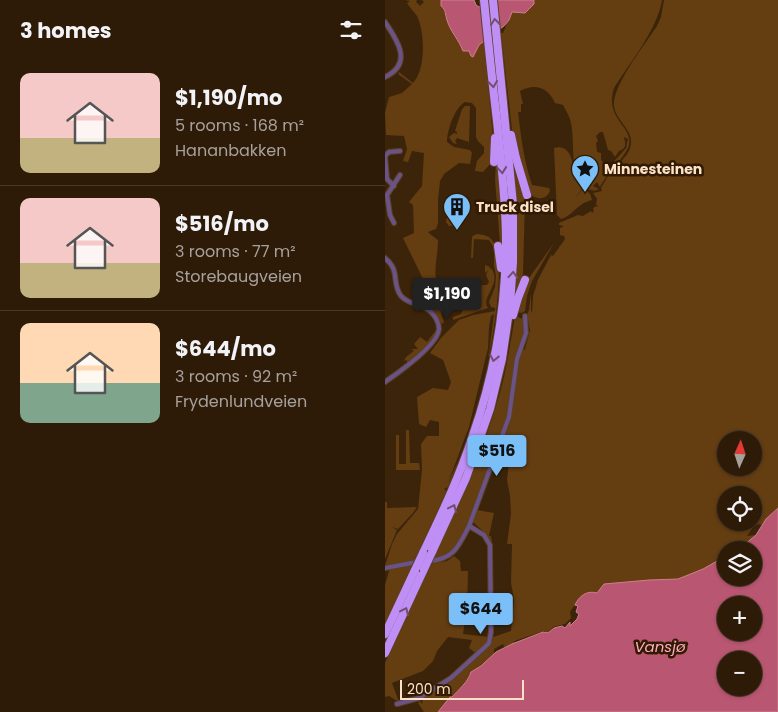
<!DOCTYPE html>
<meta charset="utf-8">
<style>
:root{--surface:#2d1b08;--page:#352412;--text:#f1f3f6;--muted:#a7a19c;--line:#483929;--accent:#7abff8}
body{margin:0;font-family:Poppins,sans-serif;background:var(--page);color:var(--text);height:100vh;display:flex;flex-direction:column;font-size:19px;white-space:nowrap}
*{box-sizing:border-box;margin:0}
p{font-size:16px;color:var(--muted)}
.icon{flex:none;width:28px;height:28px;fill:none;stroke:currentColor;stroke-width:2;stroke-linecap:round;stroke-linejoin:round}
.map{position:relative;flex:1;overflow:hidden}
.side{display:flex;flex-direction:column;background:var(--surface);width:385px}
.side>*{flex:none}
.needle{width:32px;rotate:3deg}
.tools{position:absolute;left:332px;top:431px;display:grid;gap:10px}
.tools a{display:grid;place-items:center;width:45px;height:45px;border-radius:50%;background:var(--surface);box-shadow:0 1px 4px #0004,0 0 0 1px var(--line);font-size:25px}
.scale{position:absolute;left:15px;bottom:12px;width:124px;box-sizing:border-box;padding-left:5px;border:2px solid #fce1c9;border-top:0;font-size:14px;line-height:18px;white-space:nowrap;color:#fce1c9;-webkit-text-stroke:4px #311a01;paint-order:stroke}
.price{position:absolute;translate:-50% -42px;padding:0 11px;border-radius:5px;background:var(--accent);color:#111;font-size:16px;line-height:32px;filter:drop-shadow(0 1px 2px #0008)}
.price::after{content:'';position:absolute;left:50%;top:30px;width:15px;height:11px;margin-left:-8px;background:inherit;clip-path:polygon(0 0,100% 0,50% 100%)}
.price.current{background:#222;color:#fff}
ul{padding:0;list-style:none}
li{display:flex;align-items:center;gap:15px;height:125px;padding:0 20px}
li+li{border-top:1px solid var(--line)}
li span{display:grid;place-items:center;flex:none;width:140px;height:100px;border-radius:10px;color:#555}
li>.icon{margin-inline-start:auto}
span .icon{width:60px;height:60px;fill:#fffc;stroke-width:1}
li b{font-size:21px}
h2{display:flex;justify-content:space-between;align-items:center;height:60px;padding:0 20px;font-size:21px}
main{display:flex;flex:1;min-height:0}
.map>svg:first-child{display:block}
.green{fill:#643d11;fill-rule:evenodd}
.water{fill:#b95671;stroke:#cd808b;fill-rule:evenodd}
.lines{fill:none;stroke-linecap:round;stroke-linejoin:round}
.street-casing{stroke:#5b4229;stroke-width:6}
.highway-casing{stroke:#5b4229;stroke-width:10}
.street{stroke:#6b5387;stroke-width:4}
.highway{stroke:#c08ff6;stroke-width:8}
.highway-bridge-casing{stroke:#5b4229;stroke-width:10;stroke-linecap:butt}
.highway-bridge{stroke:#c08ff6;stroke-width:8}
.oneway{stroke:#714f6f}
.labels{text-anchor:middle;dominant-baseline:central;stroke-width:5;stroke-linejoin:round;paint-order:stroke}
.poi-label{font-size:14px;font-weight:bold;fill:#fce1c9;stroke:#311a01;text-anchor:start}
.water-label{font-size:15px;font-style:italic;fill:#fcacbe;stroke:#311a01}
</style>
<main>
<section class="side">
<h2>3 homes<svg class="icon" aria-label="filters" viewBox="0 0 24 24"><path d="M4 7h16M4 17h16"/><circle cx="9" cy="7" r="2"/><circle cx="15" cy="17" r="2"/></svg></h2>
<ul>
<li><span style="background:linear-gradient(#f6c9c9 65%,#c2b280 0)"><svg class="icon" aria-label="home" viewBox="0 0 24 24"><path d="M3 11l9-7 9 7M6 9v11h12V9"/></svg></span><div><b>$1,190/mo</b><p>5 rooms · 168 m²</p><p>Hananbakken</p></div></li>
<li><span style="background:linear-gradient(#f6c9c9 65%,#c2b280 0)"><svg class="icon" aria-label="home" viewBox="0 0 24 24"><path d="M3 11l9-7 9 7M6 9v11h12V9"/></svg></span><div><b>$516/mo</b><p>3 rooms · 77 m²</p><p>Storebaugveien</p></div></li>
<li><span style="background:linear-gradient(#ffd9b3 60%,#7fa58c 0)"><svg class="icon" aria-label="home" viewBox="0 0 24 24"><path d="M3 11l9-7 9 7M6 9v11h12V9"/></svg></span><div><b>$644/mo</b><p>3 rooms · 92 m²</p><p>Frydenlundveien</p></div></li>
</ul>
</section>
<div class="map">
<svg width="393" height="712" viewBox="0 0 393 712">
<rect width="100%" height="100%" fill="#3c240a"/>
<g class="green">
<path d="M 20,0 L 32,0 L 31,2 L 35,6 L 39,2 L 37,0 L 56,0 L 56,6 C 61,10 63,24 69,32 L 99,39 L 108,138 L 106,163 L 98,172 L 90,171 L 92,161 L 99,153 L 99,147 L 93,141 L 91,137 L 91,108 L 87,103 L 80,102 C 70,107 62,130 62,142 L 69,147 L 85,150 L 87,153 L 85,164 L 74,163 L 59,174 L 55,181 L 53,200 L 53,223 L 51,229 L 43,232 L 45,234 L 53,240 C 53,254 49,267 51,281 L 59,287 C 57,300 53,309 59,322 L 57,324 L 47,311 L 42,287 L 18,238 L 29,233 L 28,205 L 24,202 L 37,186 L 39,153 L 27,151 L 23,162 L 18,161 L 22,149 L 19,136 L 1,135 L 0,113 L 4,97 L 17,93 L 27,84 L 13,74 L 14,72 L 28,83 C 41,69 40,32 32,16 C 29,12 25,8 22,3 L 25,1 Z"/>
<path d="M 150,0 L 277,0 C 272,30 246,61 229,88 C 219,119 248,126 244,145 C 241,156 221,175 215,187 L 212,182 L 208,186 L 214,189 L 212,190 L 206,191 L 208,189 L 205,190 C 182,171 191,149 186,123 C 185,117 181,111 178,105 L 170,103 C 163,87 150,83 135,91 L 138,104 L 136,104 L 136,112 L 133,112 C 136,137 139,161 147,185 L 164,188 L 165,191 C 161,200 152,200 145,194 L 128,138 L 116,33 L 118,33 C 122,25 121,20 127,12 L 141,12 C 144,7 148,5 150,0 ZM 215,132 L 218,132 L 223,150 L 226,151 L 230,157 L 234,151 C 243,148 240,143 239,137 L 243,139 L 241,148 L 224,167 L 216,160 L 216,153 L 212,152 L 211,143 L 213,141 L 211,136 Z"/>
<path d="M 279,0 L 393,0 L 393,508 L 381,519 L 377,525 L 373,524 L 368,527 L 362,536 L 371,535 L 356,550 L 341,550 L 341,563 L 194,613 L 191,612 L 193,606 L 189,606 L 185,612 L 186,618 L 180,624 L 168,627 L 163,633 L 159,631 L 132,640 L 128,642 L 131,642 L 123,650 L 122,646 L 119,647 L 118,644 L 109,649 L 109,655 L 96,666 L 86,672 C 82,682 74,689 66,697 L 65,697 L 53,712 L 39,712 L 33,703 L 35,701 L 37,704 L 38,697 L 59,684 L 97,653 L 108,637 L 126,631 L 129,600 L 126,582 L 127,544 L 122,544 L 126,514 L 125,495 L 122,480 L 127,437 L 119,436 L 126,417 L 133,358 L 137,351 L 140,349 L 145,330 L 142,315 L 144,310 L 146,293 L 146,311 L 147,313 L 148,296 L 153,280 L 147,291 L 166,255 L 168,256 L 180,239 L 179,236 L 175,235 L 175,228 L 178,227 L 178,226 L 174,225 L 174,223 L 193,215 L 198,216 L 206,211 L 207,213 L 209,211 L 208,209 L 210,206 L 212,207 L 213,206 L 211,205 L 212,199 L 208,193 L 217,191 L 216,188 C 220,181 224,174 229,169 C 234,162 243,156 245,148 C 251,131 231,122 229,106 C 227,86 260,44 272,26 L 276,17 ZM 341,440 L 369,440 L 369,468 L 341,468 ZM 341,495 L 369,495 L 369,522 L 341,522 Z"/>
<path d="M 80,106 L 85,106 L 84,142 L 72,138 L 70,141 L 72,144 L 68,143 L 64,137 L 69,133 L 72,134 L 72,132 L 70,131 L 77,109 Z"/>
<path d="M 174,147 C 191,149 186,174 198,188 L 189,199 L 199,188 L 205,194 L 207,200 C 204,201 200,202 196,205 C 188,210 186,216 176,219 L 172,215 L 169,148 Z"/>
<path d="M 128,158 L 140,199 L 138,274 L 130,298 L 133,233 Z"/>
<path d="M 111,163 L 113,164 L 117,246 L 115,244 L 110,179 Z"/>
<path d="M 71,209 L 75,211 L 75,225 L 64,226 L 61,222 L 62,217 Z"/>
<path d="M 93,234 C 99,235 104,236 107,240 C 122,258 108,337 103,360 L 109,314 L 106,316 L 104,327 L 103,348 L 84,427 L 63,483 L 77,453 L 63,487 L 59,489 L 61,491 L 63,488 L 29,561 L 0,566 L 7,544 L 12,534 L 33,509 L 37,470 L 36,444 L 42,436 L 54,436 L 54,422 L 45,420 L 41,427 L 34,424 L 32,397 L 48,388 L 63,390 L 66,382 L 58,360 L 45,353 L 56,338 L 74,320 L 88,315 L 110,311 L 110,308 L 106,307 L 104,302 L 110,287 L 111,276 L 109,266 L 109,248 L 104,240 L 89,239 L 88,258 L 86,258 L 87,237 L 89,235 Z"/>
<path d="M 169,243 L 147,281 L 142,296 L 140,311 L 137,313 L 131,312 L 137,293 L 144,278 Z"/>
<path d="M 100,265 L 105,267 L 104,269 L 106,268 C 118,284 95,297 103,308 L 68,320 L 68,317 L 76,314 L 81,302 L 63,294 L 57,303 L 62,286 L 93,288 L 93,285 L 102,285 L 104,282 L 101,275 L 103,270 L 100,273 Z"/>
<path d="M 130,316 L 138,319 L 140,328 L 123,415 L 89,507 L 76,538 L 68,551 L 62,556 L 48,560 C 72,508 96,457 112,403 C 121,374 125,345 130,316 Z"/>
<path d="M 51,324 L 52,324 C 53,340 27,360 15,369 L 22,362 L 22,360 L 19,361 L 21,357 L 29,351 L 26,349 L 33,349 L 29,344 L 35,337 L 42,342 L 51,330 Z"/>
<path d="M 21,430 L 24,430 L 25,463 L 34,463 L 35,470 L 11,470 L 11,435 L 14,435 L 14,464 L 21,464 Z"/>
<path d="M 0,502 L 2,502 L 2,508 L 32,507 L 28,513 L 13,529 L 7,527 L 12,530 L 0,559 Z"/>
<path d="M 92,510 L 109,513 L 104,536 L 106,536 L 107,543 L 100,533 L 88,522 Z"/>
<path d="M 69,556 L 75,561 L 76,571 L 83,571 L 82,608 L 78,634 L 104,637 L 100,646 L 92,654 L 84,648 L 87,640 L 63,637 L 52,651 L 48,661 L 38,671 L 7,683 L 14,702 L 4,696 L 0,697 L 0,663 L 42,572 L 48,563 L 62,561 Z"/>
<path d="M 28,564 L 0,624 L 0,585 L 5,568 Z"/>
</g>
<g class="water">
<path d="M 56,0 L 89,0 L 91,5 L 94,7 L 103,3 L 106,0 L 149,0 L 149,4 L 140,13 L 127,12 L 124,20 L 119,26 L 94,45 L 88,57 L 86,56 L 84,51 L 78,51 C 74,40 65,31 62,20 C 60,14 61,10 56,6 Z"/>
<path d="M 393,508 L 393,712 L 53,712 L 65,697 L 67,697 C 74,689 83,682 86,672 L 96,666 L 111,652 L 127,644 L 158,632 L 163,633 L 169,628 L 177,626 L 180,628 L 185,622 L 185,626 L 192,619 L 194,614 L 191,612 L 193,606 L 190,605 C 194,596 202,590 212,593 L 219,584 L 264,580 L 293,579 L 318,569 L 341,556 L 341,578 L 369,578 L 369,550 L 353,550 L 371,535 L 381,519 ZM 341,605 L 369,605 L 369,632 L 341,632 ZM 341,660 L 369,660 L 369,688 L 341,688 Z"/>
</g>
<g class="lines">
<defs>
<g id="street">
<path d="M 0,22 C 13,41 28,64 0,77"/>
<path d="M 9,186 L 2,179 L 0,156 L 4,152 L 15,151"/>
<path d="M 2,195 L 5,215 L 9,223"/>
<path d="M 2,195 L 15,175"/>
<path d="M 0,258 C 16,271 6,283 16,296 C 24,305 38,304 46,312 C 50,316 54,323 54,329 C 53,345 13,373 0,382"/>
<path d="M 44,561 C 69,559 73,547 84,526 L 124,417 L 132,359 L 141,333 L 140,316"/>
<path d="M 0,568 L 32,562"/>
<path d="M 12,704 L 34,698 L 66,678 L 100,647 L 104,643 L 106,632 L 105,545 L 99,535 L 84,526"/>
</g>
<g id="highway">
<path d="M 126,135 L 131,158 L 142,195"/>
<path d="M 109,162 L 110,138"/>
<path d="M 113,246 L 116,268"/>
<path d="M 128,315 L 133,298 L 140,280"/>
<path d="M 47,552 L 81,478 L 105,409 L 117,359 L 125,305 L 128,262 L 128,204 L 108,0"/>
<path d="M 38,553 C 56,515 74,478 87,438 C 109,376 121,308 121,241 C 121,201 116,161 112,121 C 107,80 103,40 99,0"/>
<path d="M 0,634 L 30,570"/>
<path d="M 0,653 L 39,569"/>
</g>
</defs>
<use href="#street" class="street-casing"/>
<use href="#highway" class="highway-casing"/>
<use href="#street" class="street"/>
<use href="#highway" class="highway"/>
<defs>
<g id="highway-bridge">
<path d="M 39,569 L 47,552"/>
<path d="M 30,570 L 38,553"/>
</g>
</defs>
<use href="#highway-bridge" class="highway-bridge-casing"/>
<use href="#highway-bridge" class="highway-bridge"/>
</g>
<defs><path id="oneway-chevron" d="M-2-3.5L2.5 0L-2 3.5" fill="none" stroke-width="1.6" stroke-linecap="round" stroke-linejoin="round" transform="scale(1.25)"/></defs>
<g class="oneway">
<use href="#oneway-chevron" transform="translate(110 22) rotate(-97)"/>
<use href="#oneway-chevron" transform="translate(108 84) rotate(84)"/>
<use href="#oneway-chevron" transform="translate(117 170) rotate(85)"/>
<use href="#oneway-chevron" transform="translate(128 275) rotate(-86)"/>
<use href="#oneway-chevron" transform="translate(109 358) rotate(102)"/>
<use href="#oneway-chevron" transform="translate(68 508) rotate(-65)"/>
<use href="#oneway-chevron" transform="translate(20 611) rotate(-65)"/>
</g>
<defs>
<symbol id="sight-pin" viewBox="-11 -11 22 30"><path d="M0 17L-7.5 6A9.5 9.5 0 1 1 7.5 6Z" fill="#7abff8" stroke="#311a01"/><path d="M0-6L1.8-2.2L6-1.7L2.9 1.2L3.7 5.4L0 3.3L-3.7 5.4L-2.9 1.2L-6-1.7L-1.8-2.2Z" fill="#111"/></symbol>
<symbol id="building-pin" viewBox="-11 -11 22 30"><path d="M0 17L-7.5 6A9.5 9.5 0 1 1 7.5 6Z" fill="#7abff8" stroke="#311a01"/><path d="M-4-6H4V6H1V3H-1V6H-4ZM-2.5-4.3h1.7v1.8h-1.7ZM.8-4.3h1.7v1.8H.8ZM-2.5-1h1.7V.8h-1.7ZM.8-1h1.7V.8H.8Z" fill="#111"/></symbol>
</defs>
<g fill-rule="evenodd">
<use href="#sight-pin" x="184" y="153" width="32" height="43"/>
<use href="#building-pin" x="56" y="191" width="32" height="43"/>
</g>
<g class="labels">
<g class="poi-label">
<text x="219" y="169">Minnesteinen</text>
<text x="91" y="207">Truck disel</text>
</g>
<g class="water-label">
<text x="275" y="646">Vansjø</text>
</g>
</g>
</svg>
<div class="tools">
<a><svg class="needle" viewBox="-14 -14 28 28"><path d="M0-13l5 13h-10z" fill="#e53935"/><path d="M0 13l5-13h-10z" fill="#a7a19c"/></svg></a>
<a><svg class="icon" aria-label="locate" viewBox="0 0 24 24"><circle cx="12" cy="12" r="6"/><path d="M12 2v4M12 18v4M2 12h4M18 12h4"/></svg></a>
<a><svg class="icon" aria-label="layers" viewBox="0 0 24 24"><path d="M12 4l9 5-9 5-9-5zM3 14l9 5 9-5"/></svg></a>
<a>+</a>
<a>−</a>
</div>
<div class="scale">200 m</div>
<b class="price current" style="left:62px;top:320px">$1,190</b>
<b class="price" style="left:112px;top:477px">$516</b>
<b class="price" style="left:96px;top:635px">$644</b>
</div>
</main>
